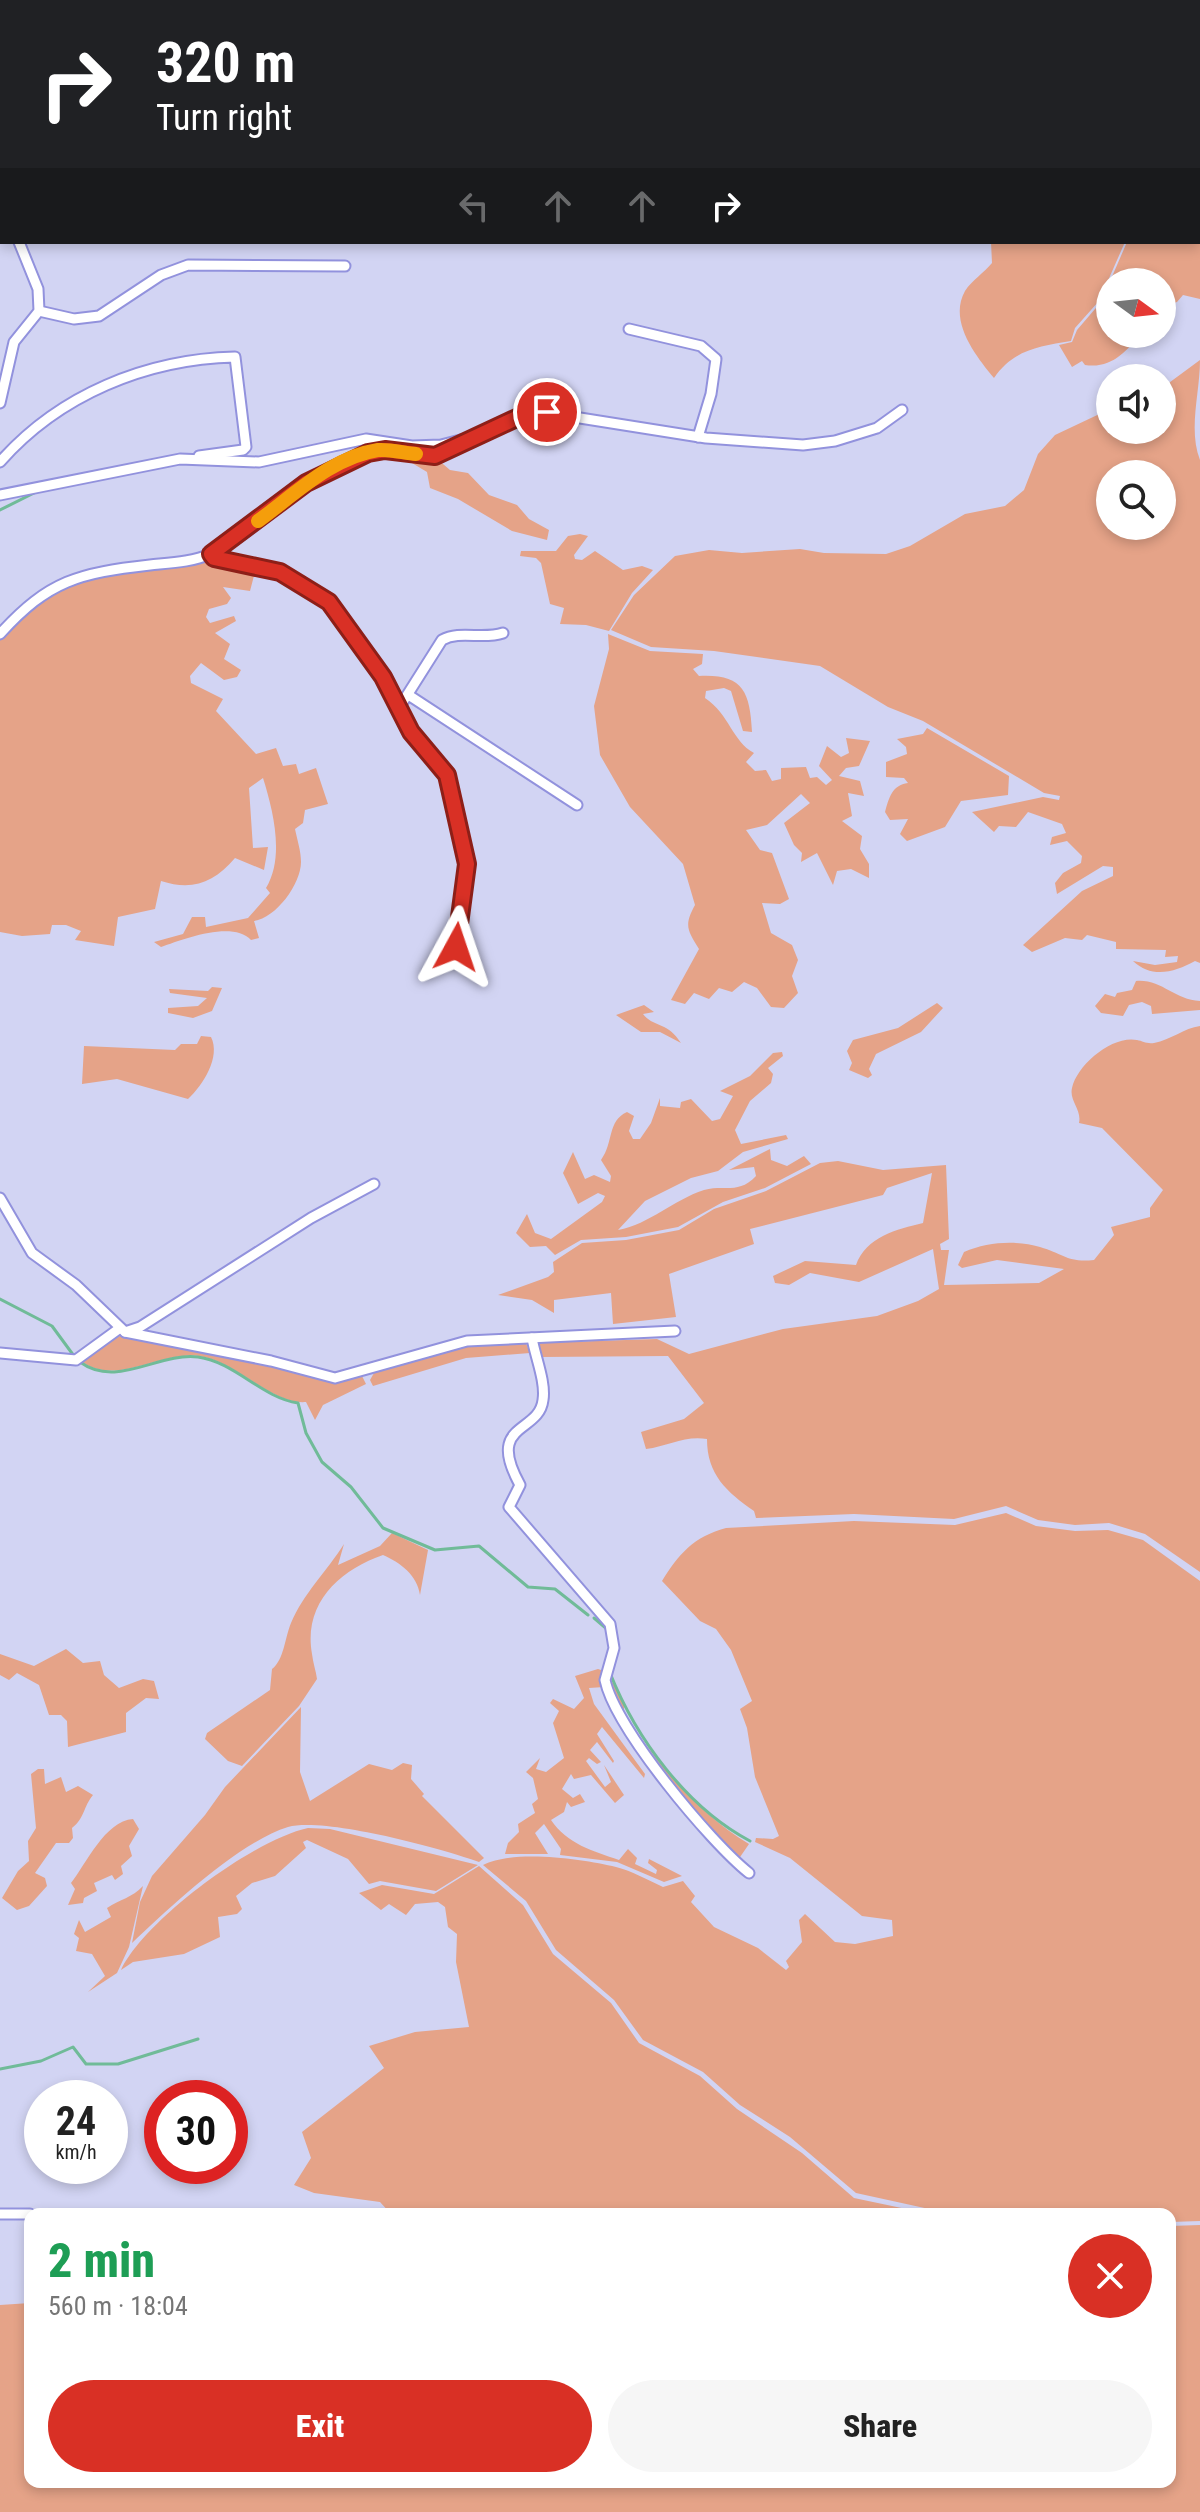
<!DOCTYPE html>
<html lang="en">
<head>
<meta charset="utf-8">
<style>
	:root { --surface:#fff; --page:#f6f6f6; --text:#222; --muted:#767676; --accent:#d93025 }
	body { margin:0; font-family:"Roboto Condensed",sans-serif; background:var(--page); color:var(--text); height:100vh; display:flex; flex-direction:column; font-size:30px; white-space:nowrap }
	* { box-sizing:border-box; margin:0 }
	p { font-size:26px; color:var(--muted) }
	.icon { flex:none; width:44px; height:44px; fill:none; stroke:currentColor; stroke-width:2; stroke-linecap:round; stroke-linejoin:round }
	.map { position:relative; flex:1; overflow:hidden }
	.details { position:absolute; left:24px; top:2208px; width:1152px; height:280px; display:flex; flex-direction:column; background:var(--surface); border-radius:16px; box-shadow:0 4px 12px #0003 }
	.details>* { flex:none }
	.top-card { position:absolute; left:0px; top:0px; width:1200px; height:244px; box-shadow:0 4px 12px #0003; background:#202124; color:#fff; overflow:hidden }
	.needle { width:52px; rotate:105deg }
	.controls { position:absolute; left:1096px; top:268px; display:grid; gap:16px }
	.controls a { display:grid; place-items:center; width:80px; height:80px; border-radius:50%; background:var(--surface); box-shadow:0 4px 12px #0003; font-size:40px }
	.speed { position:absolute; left:24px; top:2080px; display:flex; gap:16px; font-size:40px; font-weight:700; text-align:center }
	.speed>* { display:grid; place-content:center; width:104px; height:104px; border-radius:50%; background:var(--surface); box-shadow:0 4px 12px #0003; line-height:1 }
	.speed small { font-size:20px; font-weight:400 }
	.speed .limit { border:12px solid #d22; background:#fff; color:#111 }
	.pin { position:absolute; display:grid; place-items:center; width:68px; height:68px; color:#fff; margin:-34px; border:4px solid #fff; border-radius:50%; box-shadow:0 2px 8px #0007 }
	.me { position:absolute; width:88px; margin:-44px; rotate:5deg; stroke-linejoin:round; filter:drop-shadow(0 0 6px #0008) }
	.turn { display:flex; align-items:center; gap:28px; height:168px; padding:0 24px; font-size:36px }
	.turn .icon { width:104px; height:104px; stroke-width:2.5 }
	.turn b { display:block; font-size:56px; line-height:68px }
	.lanes { display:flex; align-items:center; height:76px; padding:0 24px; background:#0003; justify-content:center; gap:40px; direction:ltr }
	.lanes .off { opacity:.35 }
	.round { display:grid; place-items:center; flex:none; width:84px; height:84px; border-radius:42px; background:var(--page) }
	.summary { display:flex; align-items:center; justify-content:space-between; height:136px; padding:0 24px }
	h1 { font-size:48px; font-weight:800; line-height:60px; color:#1e9e55 }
	.cta { display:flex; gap:16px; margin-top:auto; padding:16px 24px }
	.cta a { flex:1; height:92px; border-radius:48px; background:var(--accent); color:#fff; font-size:32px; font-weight:800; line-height:92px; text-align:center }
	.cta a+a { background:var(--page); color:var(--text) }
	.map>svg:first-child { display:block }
	.green { fill:#e5a388; fill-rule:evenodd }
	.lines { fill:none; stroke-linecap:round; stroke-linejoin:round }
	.stream { stroke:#70bb98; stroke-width:3 }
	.minor-casing { stroke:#9292dd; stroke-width:13 }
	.minor { stroke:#fff; stroke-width:9 }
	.route-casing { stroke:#8d1f18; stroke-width:20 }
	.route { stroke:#d93025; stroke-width:14 }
	.slow { stroke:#f59e0b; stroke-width:14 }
</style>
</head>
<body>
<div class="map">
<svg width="1200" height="2512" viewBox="0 0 1200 2512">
	<rect width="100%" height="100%" fill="#d2d4f3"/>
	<g class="green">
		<path d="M 118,0 L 364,0 L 365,2 L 118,2 Z"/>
		<path d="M 929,0 L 1200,0 L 1200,189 L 1198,2 Z"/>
		<path d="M 1200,191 L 1200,299 L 1183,295 L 1177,302 L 1162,307 L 1162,282 L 1110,282 L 1110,334 L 1141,334 C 1126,351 1112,369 1085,365 L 1082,361 L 1072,367 L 1059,345 L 1072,342 L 1077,330 L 1101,302 L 1127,242 L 1198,242 Z"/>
		<path d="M 991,242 L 1125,242 L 1099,301 L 1075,328 L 1071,341 C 1039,346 1013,350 994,378 C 976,356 948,321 965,291 C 972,280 984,273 992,263 Z"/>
		<path d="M 1200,360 C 1200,393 1188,429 1200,460 L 1200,963 L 1195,961 C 1175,972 1152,979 1133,961 L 1155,965 L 1177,962 L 1178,956 L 1165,957 L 1166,950 L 1116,949 L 1116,942 L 1087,935 L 1082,940 L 1065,938 L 1032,952 L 1023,945 L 1082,891 L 1113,876 L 1113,867 L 1103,866 L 1057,894 L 1055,883 L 1063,873 L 1081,863 L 1082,856 L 1067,841 L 1050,845 L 1052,837 L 1066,833 L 1062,824 L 1028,812 L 1016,827 L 999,826 L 994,832 L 972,812 L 1043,797 L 1059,800 L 1060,796 L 1044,793 L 923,721 L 888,707 L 820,666 L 714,651 L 651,647 L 611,630 L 634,595 L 675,556 L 709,550 L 742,553 L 800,549 L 824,553 L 886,554 L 910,546 L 965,514 L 1005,506 L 1024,490 L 1038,454 L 1055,435 L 1110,409 L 1110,430 L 1162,430 L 1162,388 ZM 1110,474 L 1162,474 L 1162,526 L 1110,526 Z"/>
		<path d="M 414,457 L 436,458 L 450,470 L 468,473 L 489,495 L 517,505 L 529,519 L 549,530 L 547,540 L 512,531 L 458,499 L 430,488 L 427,472 L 412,463 Z"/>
		<path d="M 580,534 L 588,536 L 574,555 L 575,559 L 582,560 L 595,551 L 623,570 L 642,566 L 653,570 L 632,593 L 609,631 L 586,625 L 560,624 L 564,608 L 550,604 L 541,563 L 536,558 L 520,556 L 521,551 L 556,551 L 568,536 Z"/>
		<path d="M 209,560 L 256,568 L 250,591 L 223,587 L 231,598 L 227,604 L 209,609 L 206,617 L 210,623 L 234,616 L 236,621 L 215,633 L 230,644 L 224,659 L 241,670 L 237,677 L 224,680 L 201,663 L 190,676 L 191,683 L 223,699 L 216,711 L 256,754 L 276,748 L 283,766 L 296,764 L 299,774 L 316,768 L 328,804 L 305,810 L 303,823 L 295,829 C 297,839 301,851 301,862 C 301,884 276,918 254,921 L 259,938 L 251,940 C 233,920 183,939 161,947 L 154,942 L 183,934 L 192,917 L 205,917 L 206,927 L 248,918 L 270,893 L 266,888 C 285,857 273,810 263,778 L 249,788 L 253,848 L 268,847 L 264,870 L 235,858 C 214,883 192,891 161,881 L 155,909 L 118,917 L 114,946 L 75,940 L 81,931 L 66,925 L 52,925 L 50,934 L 22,936 L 0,932 L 0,638 L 57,588 L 121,570 Z"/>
		<path d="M 608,634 L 650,651 L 703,654 L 702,664 L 693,669 L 699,676 C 742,674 750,690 752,732 L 743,731 L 731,691 L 724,688 L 706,691 L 705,698 C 730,715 732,741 754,753 L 746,762 L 755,771 L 766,770 L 772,781 L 781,779 L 781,768 L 806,767 L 810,778 L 817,777 L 826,785 L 832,780 L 819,766 L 827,746 L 841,757 L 849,753 L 846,738 L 870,741 L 859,766 L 846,768 L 839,776 L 860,781 L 864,796 L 848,793 L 852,816 L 842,821 L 862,836 L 860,849 L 869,864 L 869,878 L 851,869 L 837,871 L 833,885 L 817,853 L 801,862 L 802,853 L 794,845 L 784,823 L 810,803 L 801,794 L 767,825 L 746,830 L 760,850 L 772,853 L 789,899 L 780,904 L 762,903 L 771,933 L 792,945 L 798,960 L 792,976 L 798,993 L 784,1008 L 771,1007 L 757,988 L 744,982 L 732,992 L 719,988 L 709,999 L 694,993 L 685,1004 L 671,1000 L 699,949 C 687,930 684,925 695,905 L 683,864 L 630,807 L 600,755 L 594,706 L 609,649 Z"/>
		<path d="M 927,728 L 1009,776 L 1008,795 L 961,801 L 945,827 L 907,841 L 900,834 L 908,819 L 890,820 L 885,812 C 889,798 892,785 908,783 L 904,778 L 886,777 L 886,762 L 907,754 L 906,747 L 897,739 L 923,734 Z"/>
		<path d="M 1136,981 C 1162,979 1174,1000 1200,1001 L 1200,1010 L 1152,1014 L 1151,1006 L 1142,1002 L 1129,1005 L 1123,1016 L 1101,1013 L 1095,1006 L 1105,994 L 1115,997 L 1117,993 L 1132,990 Z"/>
		<path d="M 212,987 L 222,988 L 212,1011 L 193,1018 L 168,1013 L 168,1008 L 198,1006 L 207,998 L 170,993 L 169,989 L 208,991 Z"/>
		<path d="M 937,1003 L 943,1008 L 921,1032 L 876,1054 L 869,1069 L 872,1075 L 868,1078 L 849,1070 L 852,1063 L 847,1051 L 853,1040 L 898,1028 Z"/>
		<path d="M 644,1005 L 654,1012 L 643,1014 C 654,1028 667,1021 681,1043 L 660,1032 L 641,1032 L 616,1015 Z"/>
		<path d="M 1200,1026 L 1200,1572 L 1145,1534 L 1109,1523 L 1075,1525 L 1038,1520 L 1006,1506 L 954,1519 L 854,1514 L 756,1518 L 754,1511 C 727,1492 707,1475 707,1439 C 686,1435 668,1446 646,1449 L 641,1432 L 684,1419 L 704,1403 L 668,1356 L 541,1357 L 534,1343 L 657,1339 L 689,1354 L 783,1329 L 877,1316 L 918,1301 L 939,1289 L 933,1249 L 859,1282 L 810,1273 L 789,1285 L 775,1283 L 773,1276 L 805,1261 L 856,1265 C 866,1237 897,1229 923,1223 L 932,1173 L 887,1188 L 883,1195 L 750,1229 L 754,1244 L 669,1274 L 676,1317 L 613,1324 L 611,1293 L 554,1300 L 554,1313 L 532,1300 L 498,1295 L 548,1277 L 554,1272 L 553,1262 L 582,1243 L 626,1240 L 679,1230 L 714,1209 L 766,1191 L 820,1163 L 838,1161 L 883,1170 L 946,1165 L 949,1239 L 940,1244 L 941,1250 L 949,1250 L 944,1285 L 1039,1283 L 1064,1269 L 997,1260 L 962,1268 L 958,1265 L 964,1252 C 988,1242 1015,1240 1040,1247 C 1064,1254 1068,1263 1094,1260 L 1114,1235 L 1111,1227 L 1150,1217 L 1150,1208 L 1163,1190 L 1102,1128 L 1079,1123 C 1082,1109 1069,1101 1072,1088 C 1077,1065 1112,1035 1137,1040 C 1143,1041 1146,1044 1154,1043 C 1171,1040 1184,1028 1200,1026 Z"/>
		<path d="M 201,1036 L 211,1037 C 221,1057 203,1085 188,1099 L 117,1079 L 82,1084 L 84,1046 L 175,1050 L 181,1044 L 197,1044 Z"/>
		<path d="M 782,1052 L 783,1056 L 768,1068 L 773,1074 L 771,1083 L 750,1101 L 735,1130 L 741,1144 L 786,1135 L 788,1139 L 743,1152 L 718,1171 L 691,1178 L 645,1201 L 618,1230 C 650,1224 673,1200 704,1190 C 725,1184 738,1195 756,1176 L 754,1167 L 729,1170 L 770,1149 L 771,1160 L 787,1166 L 804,1156 L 811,1164 L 765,1188 L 723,1202 L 678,1227 L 626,1237 L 581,1240 L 555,1255 L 546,1246 L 530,1247 L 516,1233 L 527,1214 L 535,1233 L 551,1239 L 602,1202 L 605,1196 L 598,1193 L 578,1204 L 563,1173 L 573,1152 L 585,1179 L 594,1175 L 610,1182 L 611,1176 L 601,1160 C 614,1142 607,1121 627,1112 L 634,1116 L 629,1131 L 633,1139 L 640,1139 L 651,1123 L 660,1098 L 660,1106 L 680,1108 L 681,1102 L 691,1099 L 712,1121 L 720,1119 L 733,1096 L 720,1091 L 750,1076 L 773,1053 Z"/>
		<path d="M 123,1334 L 273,1364 L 335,1381 L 362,1376 L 366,1384 L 323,1405 L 315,1420 L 306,1402 C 271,1405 237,1361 199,1356 C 160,1351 114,1388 80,1360 Z"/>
		<path d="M 525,1341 L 530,1353 L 466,1358 L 373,1386 L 370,1380 L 374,1373 L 471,1345 Z"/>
		<path d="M 1006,1513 L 1036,1526 L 1075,1531 L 1108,1530 L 1143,1540 L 1200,1581 L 1200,2221 L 1170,2222 L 1170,2214 L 952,2214 L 856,2193 L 790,2137 L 740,2105 L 703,2072 L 643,2040 L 614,2000 L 556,1950 L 526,1901 L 483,1865 C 513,1849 584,1859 616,1867 C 632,1871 648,1880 663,1887 L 683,1881 L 695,1896 L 691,1902 L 714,1927 L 758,1948 L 786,1970 L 789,1967 L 786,1961 L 802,1942 L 799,1920 L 805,1914 L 835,1942 L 855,1944 L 893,1936 L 892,1920 L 862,1916 L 790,1858 L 755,1842 L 756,1838 L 773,1839 L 779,1836 L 755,1777 L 747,1728 L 740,1709 L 752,1701 L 731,1650 L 716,1629 L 700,1621 L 662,1581 C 679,1554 693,1537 726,1528 L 854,1521 L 955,1525 Z"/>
		<path d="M 392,1533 L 428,1550 L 420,1595 C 417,1575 401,1563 383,1555 C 339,1570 303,1604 312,1654 C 313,1663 316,1671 317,1679 L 299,1706 L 242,1766 L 228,1761 L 205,1739 L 207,1733 L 270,1690 L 272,1669 C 284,1660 285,1637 291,1623 C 303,1594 327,1571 344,1544 L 338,1565 L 380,1546 Z"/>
		<path d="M 66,1649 L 83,1663 L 100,1661 L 104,1675 L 119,1688 L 143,1679 L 154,1681 L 159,1699 L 146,1698 L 126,1713 L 126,1732 L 68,1747 L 67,1721 L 61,1715 L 49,1715 L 39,1685 L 17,1673 L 9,1680 L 0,1675 L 0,1654 L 34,1666 Z"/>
		<path d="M 598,1669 L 604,1671 L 604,1687 L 589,1688 L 594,1704 L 645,1774 L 644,1778 L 602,1727 L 597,1734 L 614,1761 L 613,1763 L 597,1742 L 590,1750 L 601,1762 L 597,1764 L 589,1758 L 586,1761 L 605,1787 L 611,1782 L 604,1765 L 624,1795 L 615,1803 L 591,1775 L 574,1779 L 571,1774 L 562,1789 L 573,1798 L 580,1794 L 585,1802 L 571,1807 L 567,1802 L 564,1812 L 551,1820 C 567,1844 593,1851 619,1860 L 628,1849 L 637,1858 L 635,1864 L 656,1874 L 657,1870 L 648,1863 L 649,1859 L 682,1876 L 664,1882 L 617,1862 L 560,1855 L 561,1849 L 544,1824 L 535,1833 L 548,1854 L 505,1854 L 508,1843 L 519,1832 L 518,1824 L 535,1813 L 532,1804 L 538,1799 L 533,1778 L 526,1772 L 540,1758 L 536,1769 L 546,1772 L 564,1758 L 553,1723 L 559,1711 L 550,1703 L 553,1699 L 574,1709 L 584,1698 L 575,1676 Z"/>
		<path d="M 608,1674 L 624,1704 L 624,1714 C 657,1763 697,1813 749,1844 L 738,1860 L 723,1850 C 682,1793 628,1743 608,1674 Z"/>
		<path d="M 301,1707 L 300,1772 L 310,1801 L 369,1764 L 392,1770 L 403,1763 L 412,1765 L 411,1779 L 424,1794 L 422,1796 L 484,1858 L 479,1862 C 440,1848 325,1817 288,1827 C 239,1842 169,1908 132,1943 L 140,1902 L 152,1876 L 205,1815 L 225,1787 Z"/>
		<path d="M 38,1769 L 44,1769 L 45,1784 L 61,1777 L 66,1792 L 78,1786 L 93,1795 C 83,1807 85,1818 72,1828 L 73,1838 L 69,1843 L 56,1843 L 35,1873 L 45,1878 L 47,1886 L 29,1906 L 17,1910 L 2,1898 L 18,1871 L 29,1861 L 28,1841 L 36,1828 L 31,1774 Z"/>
		<path d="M 133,1819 L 139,1829 L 129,1846 L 132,1856 L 121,1866 L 123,1874 L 115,1880 L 112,1875 L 94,1883 L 97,1891 L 84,1898 L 83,1903 L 68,1905 L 75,1889 L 71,1883 C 86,1864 105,1821 133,1819 Z"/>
		<path d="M 308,1828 L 330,1829 L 478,1865 L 436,1891 L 380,1881 L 369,1884 L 348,1859 L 307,1840 L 303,1842 L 306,1848 L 275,1876 L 252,1883 L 236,1896 L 242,1909 L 237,1914 L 218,1917 L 220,1937 L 184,1954 L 133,1962 L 121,1970 C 145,1920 253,1840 308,1828 Z"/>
		<path d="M 479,1866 L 523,1905 L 553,1954 L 611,2003 L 639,2043 L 700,2076 L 737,2109 L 802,2153 L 854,2198 L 930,2214 L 391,2214 L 380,2202 L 314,2193 L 294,2185 L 311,2158 L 302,2132 L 384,2068 L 369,2046 L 415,2032 L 469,2027 L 456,1962 L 457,1934 L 448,1927 L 445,1907 L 438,1902 L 415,1904 L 406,1915 L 389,1904 L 381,1910 L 359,1893 L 382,1885 L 434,1894 Z"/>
		<path d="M 143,1886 L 129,1947 L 117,1973 L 88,1992 L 105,1976 L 92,1954 L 76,1951 L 79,1938 L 74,1934 L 79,1920 L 85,1932 L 111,1917 L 107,1908 C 120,1899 132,1898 143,1886 Z"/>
		<path d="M 1200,2225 L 1200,2512 L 0,2512 L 0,2305 L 30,2303 L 27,2328 L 30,2329 L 30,2482 L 1170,2482 L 1170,2226 Z"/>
	</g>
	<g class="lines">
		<g class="stream">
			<path d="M 0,510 L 38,491"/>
			<path d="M 0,1299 L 52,1326 L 74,1356"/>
			<path d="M 80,1362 C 117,1389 158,1352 198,1357 C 235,1362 262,1398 298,1403 L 306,1433 L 322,1462 L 351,1487 L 383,1528 L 435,1550 L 479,1546 L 528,1587 L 555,1589 L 588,1615"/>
			<path d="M 594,1618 L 608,1630"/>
			<path d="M 610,1673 C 636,1738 686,1807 750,1841"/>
			<path d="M 0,2069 L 41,2061 L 73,2047 L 86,2064 L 118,2064 L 198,2039"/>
		</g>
		<g class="minor-casing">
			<g id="minor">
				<path d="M 0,103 L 2,109"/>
				<path d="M 39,311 L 74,319 L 99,316 L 161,275 L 188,265 L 345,266"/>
				<path d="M 629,329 L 701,346 L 716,359 L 711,394 L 698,437"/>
				<path d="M 0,403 L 14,342 L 39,311 L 38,289 L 19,242"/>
				<path d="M 0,462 C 59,395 146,359 235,357 L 246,447 L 243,450 L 199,456"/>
				<path d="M 0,495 L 180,459 L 259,462 L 366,439 L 412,446 L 441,445 L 472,437 L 536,411 L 706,438 L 803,445 L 835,441 L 877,428 L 902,410"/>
				<path d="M 211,554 L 214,558 L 280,572 L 329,602 L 375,665 L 411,732 L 447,775 L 467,864 L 456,947"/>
				<path d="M 0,634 C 49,580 79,573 150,565 C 169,563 193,562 210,554 C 268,526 302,474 368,452 C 402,441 428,467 463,443"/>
				<path d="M 410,696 L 577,805"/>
				<path d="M 399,708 L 442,640 C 460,630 483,640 503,633"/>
				<path d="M 0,1198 L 32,1253 L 76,1285 L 125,1332 L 140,1327 L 311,1218 L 374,1184"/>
				<path d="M 125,1332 L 271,1361 L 335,1378 L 467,1341 L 675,1331"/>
				<path d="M 532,1338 C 535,1356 546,1382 543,1400 C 539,1434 485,1422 520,1485 L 509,1507 L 610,1624 L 614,1648 L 605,1680 C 615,1728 710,1842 749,1873"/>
				<path d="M 0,1353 L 76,1360 L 120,1328"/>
				<path d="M 0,2214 L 30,2214"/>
			</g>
		</g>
		<use href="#minor" class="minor"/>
	</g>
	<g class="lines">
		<g class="route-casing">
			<path id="route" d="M 456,947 L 467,864 L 447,775 L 411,732 L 383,677 L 329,602 L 280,572 L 214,558 L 211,554 L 306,483 L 368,453 L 385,450 L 435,456 L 523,415 L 547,412"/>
		</g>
		<use href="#route" class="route"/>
		<path class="slow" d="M 258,521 C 294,495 332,457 378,450 C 390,449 404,453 416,454"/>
	</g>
</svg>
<div class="controls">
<a><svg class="needle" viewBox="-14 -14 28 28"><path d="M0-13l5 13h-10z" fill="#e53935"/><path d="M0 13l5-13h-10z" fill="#767676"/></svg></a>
<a><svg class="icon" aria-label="sound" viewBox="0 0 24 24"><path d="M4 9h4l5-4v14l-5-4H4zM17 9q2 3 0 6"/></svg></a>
<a><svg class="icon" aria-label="search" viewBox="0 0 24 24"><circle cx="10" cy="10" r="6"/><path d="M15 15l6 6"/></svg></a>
</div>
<div class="speed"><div>24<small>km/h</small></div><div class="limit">30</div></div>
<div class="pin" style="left:547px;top:412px;background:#d93025"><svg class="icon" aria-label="arrive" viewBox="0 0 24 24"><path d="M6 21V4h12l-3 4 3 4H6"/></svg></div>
<svg class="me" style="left:456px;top:947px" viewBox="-20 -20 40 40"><path d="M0-17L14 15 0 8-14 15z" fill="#d93025" stroke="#fff" stroke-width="4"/></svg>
<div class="top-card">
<div class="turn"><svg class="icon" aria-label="right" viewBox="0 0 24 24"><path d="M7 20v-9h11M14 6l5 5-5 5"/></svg><div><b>320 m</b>Turn right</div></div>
<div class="lanes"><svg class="icon off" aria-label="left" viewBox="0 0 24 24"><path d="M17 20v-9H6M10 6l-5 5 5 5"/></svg><svg class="icon off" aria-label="ahead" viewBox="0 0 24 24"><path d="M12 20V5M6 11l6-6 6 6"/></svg><svg class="icon off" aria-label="ahead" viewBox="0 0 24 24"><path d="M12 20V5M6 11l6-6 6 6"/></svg><svg class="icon" aria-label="right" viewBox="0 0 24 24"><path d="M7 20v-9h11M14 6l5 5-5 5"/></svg></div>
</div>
<section class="details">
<div class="summary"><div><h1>2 min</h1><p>560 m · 18:04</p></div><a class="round" style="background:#d93025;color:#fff"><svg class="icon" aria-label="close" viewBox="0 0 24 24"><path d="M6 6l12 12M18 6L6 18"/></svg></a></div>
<div class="cta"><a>Exit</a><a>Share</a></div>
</section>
</div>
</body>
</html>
